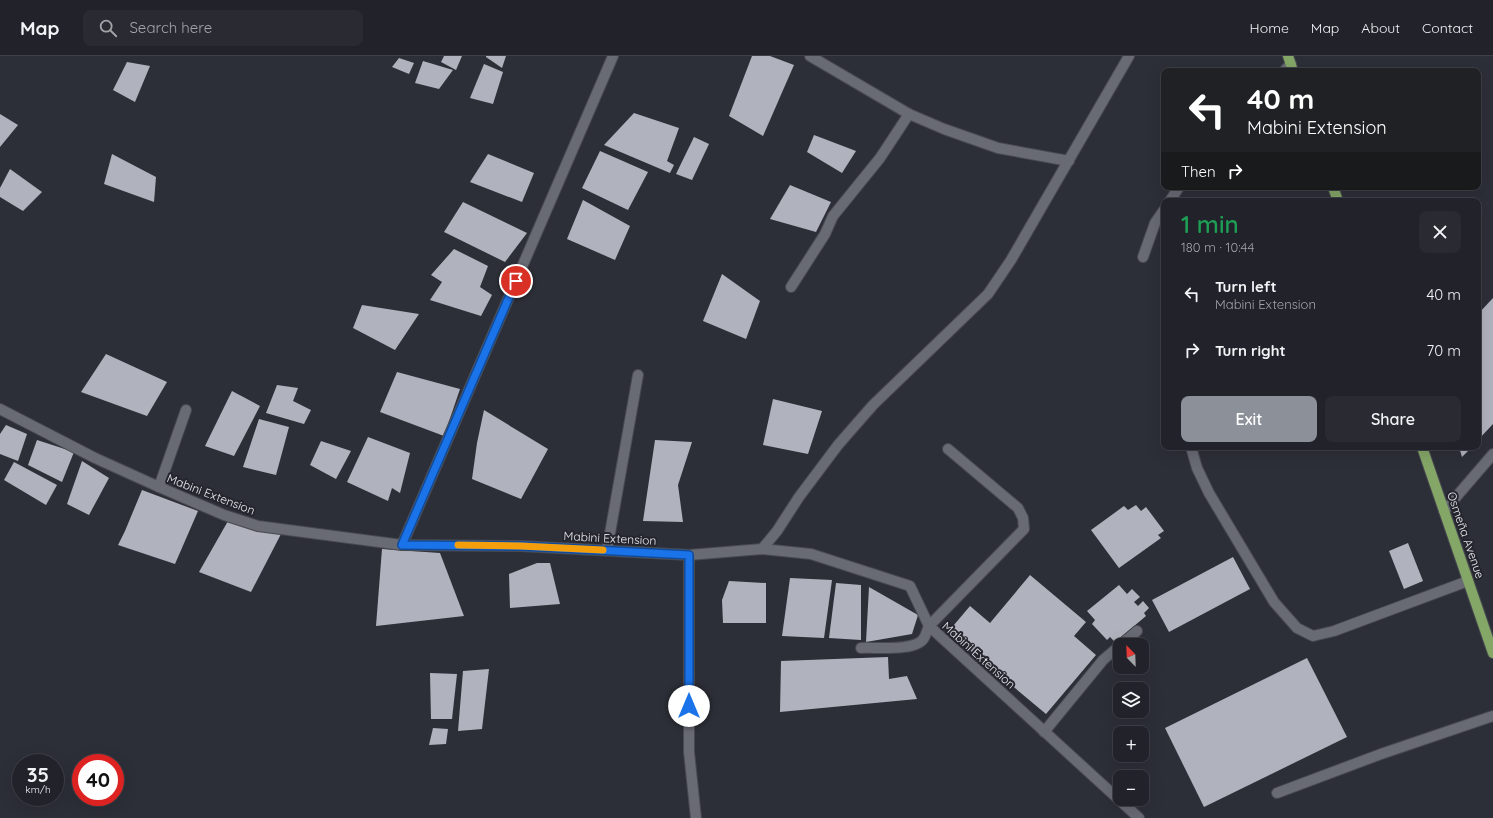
<!DOCTYPE html>
<html lang="en">
<head>
<meta charset="utf-8">
<style>
	:root { --surface:#22232a; --page:#2a2b32; --text:#f1f3f6; --muted:#a2a4a8; --line:#3f4047; --accent:#8c9099 }
	body { margin:0; font-family:Quicksand,sans-serif; background:var(--page); color:var(--text); height:100vh; display:flex; flex-direction:column; font-size:15px; white-space:nowrap }
	* { box-sizing:border-box; margin:0 }
	p { font-size:13px; color:var(--muted) }
	.icon { flex:none; width:22px; height:22px; fill:none; stroke:currentColor; stroke-width:2; stroke-linecap:round; stroke-linejoin:round }
	.map { position:relative; flex:1; overflow:hidden }
	.drawer { position:absolute; left:1161px; top:142px; width:320px; height:252px; display:flex; flex-direction:column; background:var(--surface); border-radius:8px; box-shadow:0 4px 16px #0002,0 0 0 1px var(--line) }
	.drawer>* { flex:none }
	.guide { position:absolute; left:1161px; top:12px; width:320px; height:122px; border-radius:8px; box-shadow:0 4px 16px #0002,0 0 0 1px var(--line); background:#202124; color:#fff; overflow:hidden }
	.needle { width:26px; rotate:337deg }
	.fabs { position:absolute; left:1113px; top:582px; display:grid; gap:8px }
	.fabs a { display:grid; place-items:center; width:36px; height:36px; border-radius:8px; background:var(--surface); box-shadow:0 4px 16px #0002,0 0 0 1px var(--line); font-size:20px }
	.speed { position:absolute; left:12px; top:698px; display:flex; gap:8px; font-size:20px; font-weight:700; text-align:center }
	.speed>* { display:grid; place-content:center; width:52px; height:52px; border-radius:50%; background:var(--surface); box-shadow:0 4px 16px #0002,0 0 0 1px var(--line); line-height:1 }
	.speed small { font-size:10px; font-weight:400 }
	.speed .limit { border:6px solid #d22; background:#fff; color:#111 }
	.pin { position:absolute; display:grid; place-items:center; width:34px; height:34px; color:#fff; margin:-17px; border:2px solid #fff; border-radius:50%; box-shadow:0 1px 4px #0007 }
	.me { position:absolute; width:44px; margin:-22px; rotate:0deg; stroke-linejoin:round; filter:drop-shadow(0 0 3px #0008) }
	.turn { display:flex; align-items:center; gap:14px; height:84px; padding:0 20px; font-size:18px }
	.turn .icon { width:52px; height:52px; stroke-width:2.5 }
	.turn b { display:block; font-size:28px; line-height:34px }
	.then { display:flex; align-items:center; height:38px; padding:0 20px; background:#0003; gap:8px; font-size:15px }
	.round { display:grid; place-items:center; flex:none; width:42px; height:42px; border-radius:8px; background:var(--page) }
	.overview { display:flex; align-items:center; justify-content:space-between; height:68px; padding:0 20px }
	h1 { font-size:24px; font-weight:600; line-height:30px; color:#1e9e55 }
	.primary-button { display:flex; gap:8px; margin-top:auto; padding:8px 20px }
	.primary-button a { flex:1; height:46px; border-radius:8px; background:var(--accent); color:#fff; font-size:16px; font-weight:600; line-height:46px; text-align:center }
	.primary-button a+a { background:var(--page); color:var(--text) }
	ul { padding:0; list-style:none }
	li { display:flex; align-items:center; gap:12px; height:56px; padding:0 20px }
	li div { flex:1 }
	li b { display:block; font-size:15px }
	li em { font-style:normal }
	header { display:flex; align-items:center; gap:24px; box-sizing:border-box; height:56px; padding:0 20px; background:var(--surface); border-bottom:1px solid var(--line) }
	header strong { font-size:19px }
	nav { display:flex; gap:22px; margin-inline-start:auto; font-size:14px }
	.search { width:280px; height:36px; background:var(--page); display:flex; align-items:center; gap:10px; box-sizing:border-box; padding:0 14px; border-radius:8px; color:var(--muted); font-size:15px }
	.map>svg:first-child { display:block }
	.building { fill:#b0b3bd }
	.lines { fill:none; stroke-linecap:round; stroke-linejoin:round }
	.service-casing { stroke:#494a51; stroke-width:12 }
	.minor-casing { stroke:#494a51; stroke-width:12 }
	.tertiary-casing { stroke:#494a51; stroke-width:12 }
	.primary-casing { stroke:#494a51; stroke-width:12 }
	.service { stroke:#686a74; stroke-width:10 }
	.minor { stroke:#686a74; stroke-width:10 }
	.tertiary { stroke:#686a74; stroke-width:10 }
	.primary { stroke:#84a667; stroke-width:10 }
	.route-casing { stroke:#114b97; stroke-width:10 }
	.route { stroke:#1a73e8; stroke-width:7 }
	.slow { stroke:#f59e0b; stroke-width:7 }
	.labels { text-anchor:middle; dominant-baseline:central; stroke-width:4; stroke-linejoin:round; paint-order:stroke }
	.street-label { font-size:12px; fill:#eaebf1; stroke:#24252d }
</style>
</head>
<body>
<header>
<strong>Map</strong>
<div class="search"><svg class="icon" aria-label="search" viewBox="0 0 24 24"><circle cx="10" cy="10" r="6"/><path d="M15 15l6 6"/></svg>Search here</div>
<nav><a>Home</a><a>Map</a><a>About</a><a>Contact</a></nav>
</header>
<div class="map">
<svg width="1493" height="762" viewBox="0 0 1493 762">
	<rect width="100%" height="100%" fill="#2d2f38"/>
	<g class="building">
		<path d="M 444,0 L 462,0 L 456,14 L 441,6 Z"/>
		<path d="M 486,0 L 506,0 L 502,12 L 486,1 Z"/>
		<path d="M 752,0 L 770,0 L 794,9 L 763,80 L 729,60 Z"/>
		<path d="M 399,2 L 414,7 L 409,18 L 392,11 Z"/>
		<path d="M 423,5 L 453,14 L 439,33 L 415,27 Z"/>
		<path d="M 127,6 L 150,10 L 135,46 L 113,34 Z"/>
		<path d="M 484,8 L 503,16 L 493,48 L 470,42 Z"/>
		<path d="M 634,57 L 679,72 L 667,105 L 674,109 L 670,117 L 604,89 Z"/>
		<path d="M 0,58 L 18,69 L 0,91 Z"/>
		<path d="M 814,79 L 856,95 L 842,117 L 807,96 Z"/>
		<path d="M 694,81 L 709,88 L 692,124 L 676,118 Z"/>
		<path d="M 600,95 L 648,116 L 628,154 L 582,132 Z"/>
		<path d="M 112,98 L 156,121 L 154,146 L 104,128 Z"/>
		<path d="M 488,98 L 534,117 L 522,146 L 470,126 Z"/>
		<path d="M 10,113 L 42,136 L 23,155 L 0,141 L 0,132 Z"/>
		<path d="M 790,129 L 831,146 L 816,176 L 770,163 Z"/>
		<path d="M 583,144 L 630,170 L 615,204 L 567,183 Z"/>
		<path d="M 463,146 L 527,177 L 505,206 L 444,176 Z"/>
		<path d="M 454,193 L 488,210 L 480,231 L 492,239 L 481,260 L 430,244 L 442,226 L 431,219 Z"/>
		<path d="M 722,218 L 760,245 L 746,283 L 703,265 Z"/>
		<path d="M 1493,242 L 1493,368 L 1478,384 L 1478,258 Z"/>
		<path d="M 362,249 L 419,258 L 395,294 L 353,272 Z"/>
		<path d="M 106,298 L 167,326 L 147,360 L 81,336 Z"/>
		<path d="M 397,316 L 460,333 L 444,380 L 380,356 Z"/>
		<path d="M 277,329 L 298,332 L 293,345 L 311,354 L 304,368 L 266,357 Z"/>
		<path d="M 232,335 L 260,350 L 234,400 L 205,390 Z"/>
		<path d="M 773,343 L 822,355 L 808,398 L 763,389 Z"/>
		<path d="M 484,354 L 548,393 L 521,443 L 472,423 L 477,387 Z"/>
		<path d="M 259,363 L 289,371 L 276,419 L 243,411 Z"/>
		<path d="M 6,369 L 27,378 L 18,405 L 0,398 L 0,378 Z"/>
		<path d="M 368,381 L 410,397 L 400,437 L 392,432 L 388,445 L 347,426 Z"/>
		<path d="M 37,384 L 74,396 L 62,426 L 28,409 Z"/>
		<path d="M 655,384 L 692,386 L 678,429 L 683,466 L 643,465 Z"/>
		<path d="M 321,385 L 351,395 L 336,423 L 310,409 Z"/>
		<path d="M 1459,391 L 1472,391 L 1462,401 Z"/>
		<path d="M 82,405 L 109,422 L 89,459 L 67,448 Z"/>
		<path d="M 14,406 L 57,429 L 46,449 L 4,424 Z"/>
		<path d="M 142,434 L 198,455 L 175,508 L 118,489 L 125,475 Z"/>
		<path d="M 1136,449 L 1141,455 L 1146,451 L 1164,475 L 1158,479 L 1161,482 L 1119,512 L 1091,474 L 1124,450 L 1128,454 Z"/>
		<path d="M 228,465 L 281,478 L 251,536 L 199,516 Z"/>
		<path d="M 1408,487 L 1423,525 L 1404,533 L 1389,495 Z"/>
		<path d="M 382,493 L 440,497 L 464,560 L 376,570 Z"/>
		<path d="M 1233,501 L 1250,533 L 1169,576 L 1152,544 Z"/>
		<path d="M 537,507 L 550,507 L 560,548 L 510,552 L 509,518 Z"/>
		<path d="M 1030,519 L 1086,566 L 1074,580 L 1096,599 L 1046,658 L 948,576 L 970,550 L 990,567 Z"/>
		<path d="M 790,522 L 832,524 L 824,582 L 782,580 Z"/>
		<path d="M 729,525 L 766,527 L 766,567 L 723,567 L 722,544 Z"/>
		<path d="M 836,527 L 861,529 L 861,584 L 829,582 Z"/>
		<path d="M 1119,529 L 1127,538 L 1132,533 L 1140,541 L 1134,546 L 1138,550 L 1143,545 L 1149,552 L 1144,557 L 1146,560 L 1115,586 L 1110,581 L 1107,584 L 1092,568 L 1095,564 L 1087,555 Z"/>
		<path d="M 869,531 L 918,559 L 912,578 L 866,586 Z"/>
		<path d="M 888,601 L 889,623 L 907,620 L 917,643 L 780,656 L 781,605 Z"/>
		<path d="M 1307,602 L 1347,681 L 1204,751 L 1165,672 Z"/>
		<path d="M 489,613 L 482,673 L 458,675 L 463,615 Z"/>
		<path d="M 430,617 L 457,618 L 452,663 L 431,663 Z"/>
		<path d="M 433,672 L 448,673 L 446,688 L 429,689 Z"/>
	</g>
	<g class="lines">
		<g class="service-casing">
			<g id="service">
				<path d="M 1284,15 L 1291,8"/>
				<path d="M 1170,145 L 1179,131"/>
				<path d="M 1143,201 L 1155,167 L 1164,154"/>
				<path d="M 159,431 L 186,354"/>
				<path d="M 861,592 C 875,591 916,596 924,582 C 926,579 927,574 929,570 L 1024,473 L 1023,462 L 1018,452 L 948,393"/>
				<path d="M 1044,676 L 1103,604 L 1137,575"/>
				<path d="M 1277,737 L 1381,698 L 1493,660"/>
			</g>
		</g>
		<g class="minor-casing">
			<g id="minor">
				<path d="M 810,0 L 909,58 L 944,73 L 998,92 L 1069,105"/>
				<path d="M 791,231 L 825,178 L 833,160 L 880,102 L 909,58"/>
				<path d="M 1191,391 L 1197,412 L 1209,437 L 1274,546 L 1297,572 L 1313,580 L 1334,575 L 1468,525"/>
				<path d="M 1444,455 L 1493,398"/>
				<path d="M 402,489 L 613,0"/>
				<path d="M 762,493 L 777,475 L 799,441 L 838,389 L 873,349 L 988,238 L 1011,204 L 1129,0"/>
				<path d="M 607,494 L 638,319"/>
			</g>
		</g>
		<g class="tertiary-casing">
			<g id="tertiary">
				<path d="M 0,353 L 95,402 L 159,431 L 224,459 L 258,470 L 402,489 L 521,490 L 689,499 L 762,493 L 811,498 L 910,530 L 929,570 L 1139,762"/>
				<path d="M 689,499 L 689,696 L 696,762"/>
			</g>
		</g>
		<g class="primary-casing">
			<g id="primary">
				<path d="M 1288,0 L 1293,15"/>
				<path d="M 1333,131 L 1338,145"/>
				<path d="M 1422,391 L 1493,597"/>
			</g>
		</g>
		<use href="#service" class="service"/>
		<use href="#minor" class="minor"/>
		<use href="#tertiary" class="tertiary"/>
		<use href="#primary" class="primary"/>
	</g>
	<g class="lines">
		<g class="route-casing">
			<path id="route" d="M 516,225 L 402,489 L 521,490 L 689,499 L 689,650"/>
		</g>
		<use href="#route" class="route"/>
		<path class="slow" d="M 458,489 L 521,490 L 603,494"/>
	</g>
	<g class="labels">
		<g class="street-label">
			<text transform="translate(211 438) rotate(21)">Mabini Extension</text>
			<text transform="translate(1466 479) rotate(71)">Osmeña Avenue</text>
			<text transform="translate(610 482) rotate(3)">Mabini Extension</text>
			<text transform="translate(979 599) rotate(42)">Mabini Extension</text>
		</g>
	</g>
</svg>
<div class="fabs">
<a><svg class="needle" viewBox="-14 -14 28 28"><path d="M0-13l5 13h-10z" fill="#e53935"/><path d="M0 13l5-13h-10z" fill="#a2a4a8"/></svg></a>
<a><svg class="icon" aria-label="layers" viewBox="0 0 24 24"><path d="M12 4l9 5-9 5-9-5zM3 14l9 5 9-5"/></svg></a>
<a>+</a>
<a>−</a>
</div>
<div class="speed"><div>35<small>km/h</small></div><div class="limit">40</div></div>
<div class="pin" style="left:516px;top:225px;background:#d93025"><svg class="icon" aria-label="arrive" viewBox="0 0 24 24"><path d="M6 21V4h12l-3 4 3 4H6"/></svg></div>
<svg class="me" style="left:689px;top:650px" viewBox="-20 -20 40 40"><circle r="19" fill="#fff"/><path d="M0-13L10 11 0 6-10 11z" fill="#1a73e8"/></svg>
<div class="guide">
<div class="turn"><svg class="icon" aria-label="left" viewBox="0 0 24 24"><path d="M17 20v-9H6M10 6l-5 5 5 5"/></svg><div><b>40 m</b>Mabini Extension</div></div>
<div class="then">Then<svg class="icon" aria-label="right" viewBox="0 0 24 24"><path d="M7 20v-9h11M14 6l5 5-5 5"/></svg></div>
</div>
<section class="drawer">
<div class="overview"><div><h1>1 min</h1><p>180 m · 10:44</p></div><a class="round"><svg class="icon" aria-label="close" viewBox="0 0 24 24"><path d="M6 6l12 12M18 6L6 18"/></svg></a></div>
<ul>
<li><svg class="icon" aria-label="left" viewBox="0 0 24 24"><path d="M17 20v-9H6M10 6l-5 5 5 5"/></svg><div><b>Turn left</b><p>Mabini Extension</p></div><em>40 m</em></li>
<li><svg class="icon" aria-label="right" viewBox="0 0 24 24"><path d="M7 20v-9h11M14 6l5 5-5 5"/></svg><div><b>Turn right</b></div><em>70 m</em></li>
</ul>
<div class="primary-button"><a>Exit</a><a>Share</a></div>
</section>
</div>
</body>
</html>
